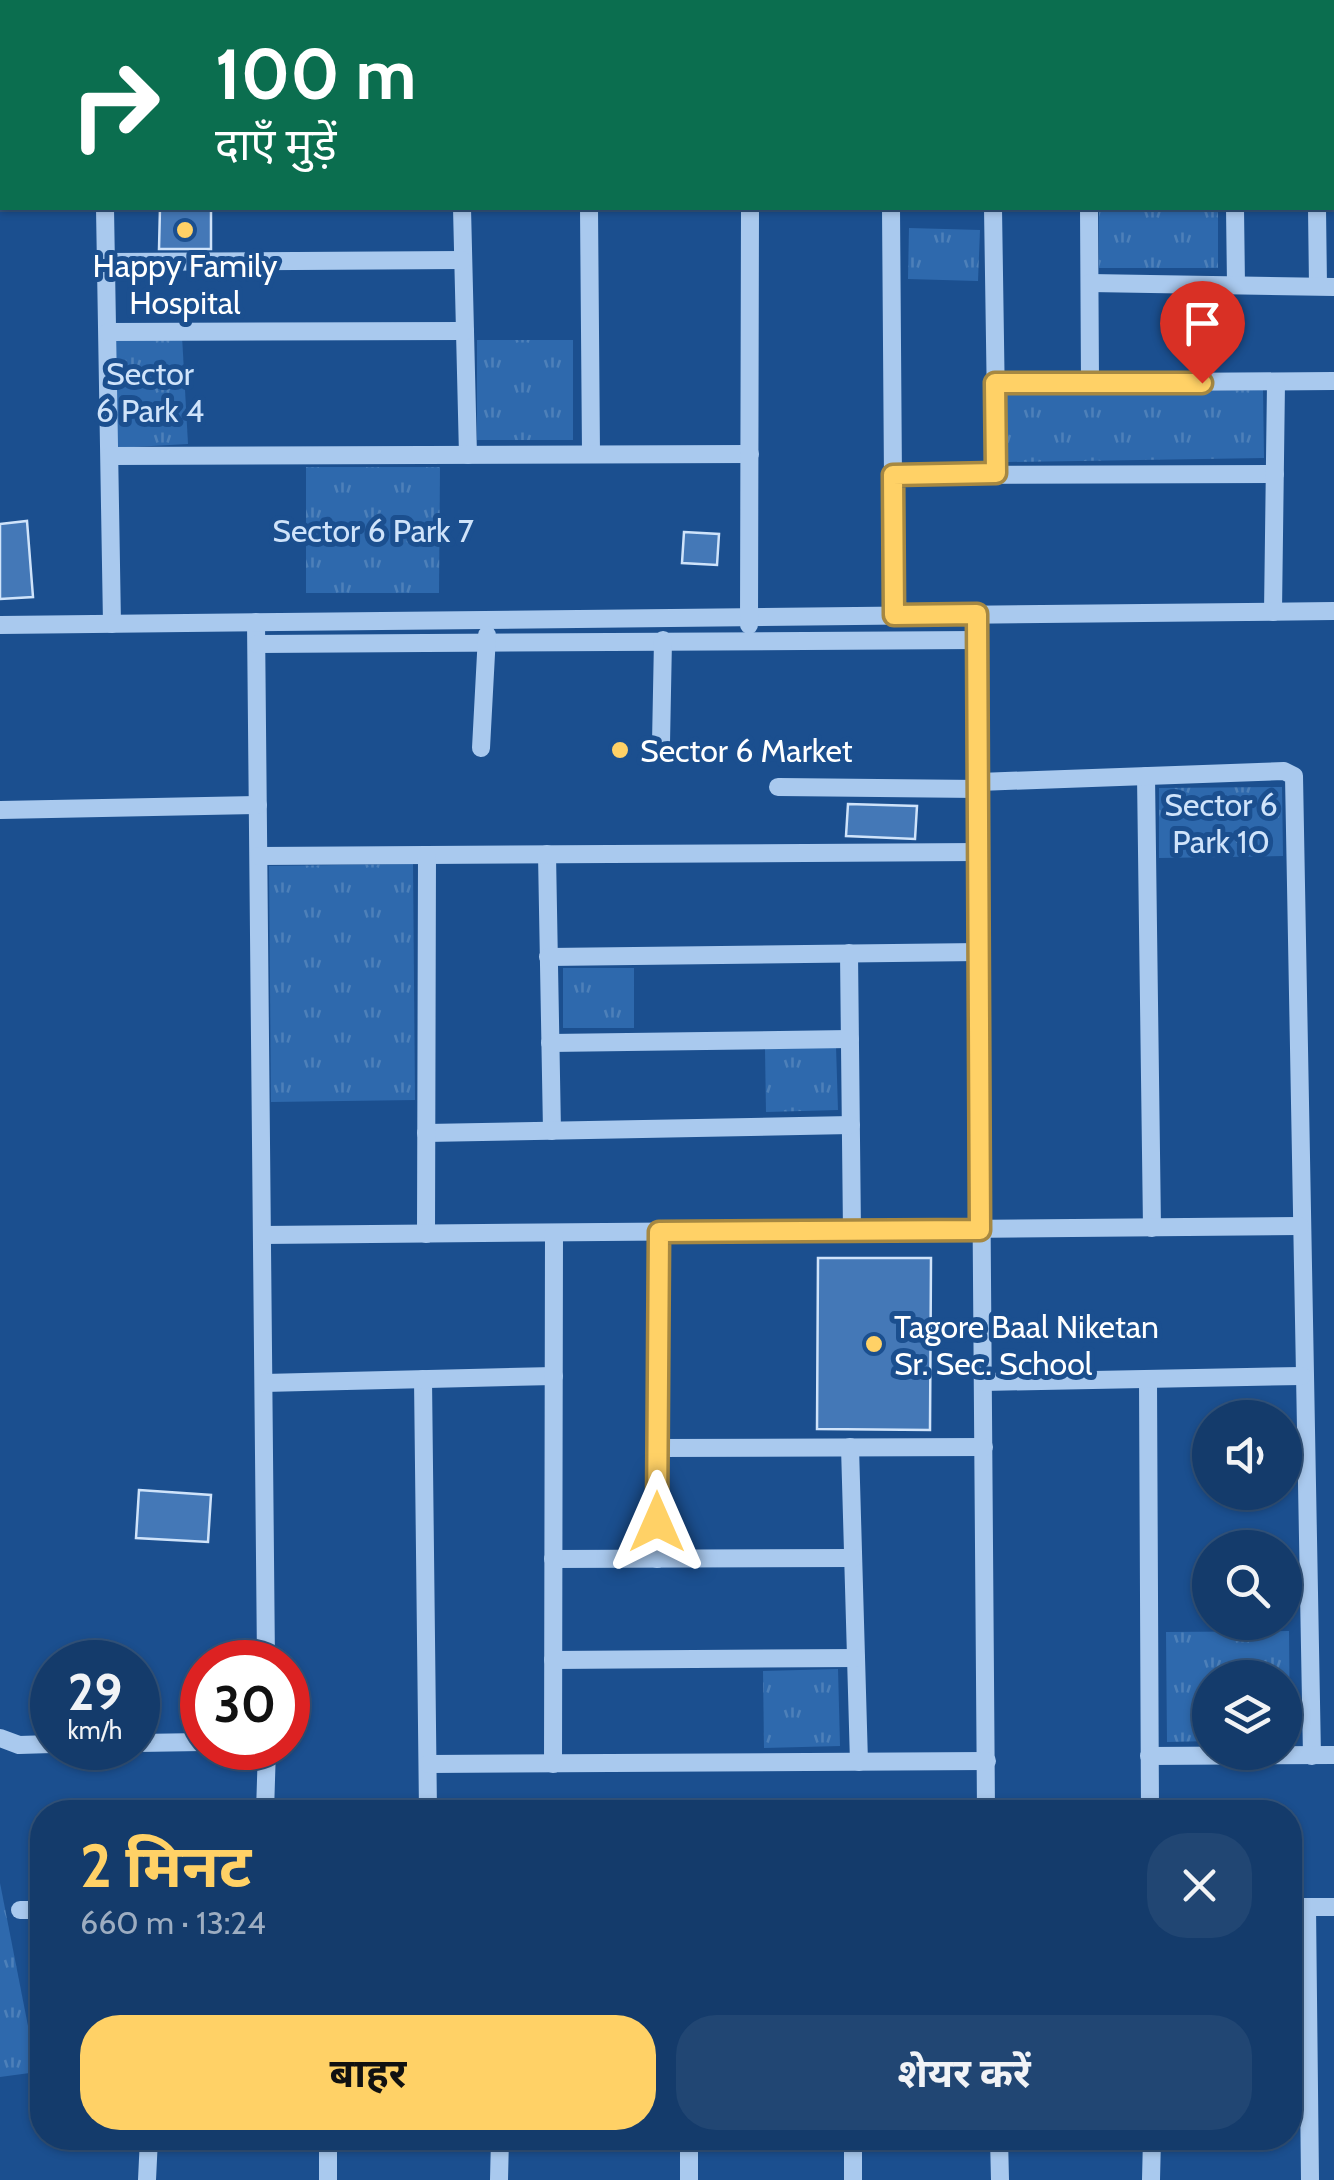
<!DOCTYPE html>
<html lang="hi">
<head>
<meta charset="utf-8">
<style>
	:root { --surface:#143b6b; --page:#214673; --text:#f1f3f6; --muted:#9dadc1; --line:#33557e; --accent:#ffd166 }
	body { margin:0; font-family:Cabin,"Noto Sans Devanagari",sans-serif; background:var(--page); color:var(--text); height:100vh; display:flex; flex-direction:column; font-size:38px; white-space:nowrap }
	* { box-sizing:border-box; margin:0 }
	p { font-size:32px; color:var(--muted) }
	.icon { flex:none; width:55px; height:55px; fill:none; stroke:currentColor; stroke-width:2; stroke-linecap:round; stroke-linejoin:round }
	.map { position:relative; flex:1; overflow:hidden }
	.details { position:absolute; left:30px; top:1800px; width:1272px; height:350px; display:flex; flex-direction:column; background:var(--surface); border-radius:40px; box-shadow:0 2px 8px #0004,0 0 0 2px var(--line) }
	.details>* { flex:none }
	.banner { position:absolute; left:0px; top:0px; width:1335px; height:210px; box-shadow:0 2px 8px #0004,0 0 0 2px var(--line); background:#0b6e4f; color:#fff; overflow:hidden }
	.tools { position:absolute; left:1192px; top:1400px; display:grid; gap:20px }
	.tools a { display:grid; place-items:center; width:110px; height:110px; border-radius:50%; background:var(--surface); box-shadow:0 2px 8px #0004,0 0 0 2px var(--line); font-size:50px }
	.speed { position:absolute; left:30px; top:1640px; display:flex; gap:20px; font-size:50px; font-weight:700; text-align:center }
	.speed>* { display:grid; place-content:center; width:130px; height:130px; border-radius:50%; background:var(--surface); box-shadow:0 2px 8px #0004,0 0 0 2px var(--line); line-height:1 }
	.speed small { font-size:25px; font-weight:400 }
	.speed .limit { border:15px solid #d22; background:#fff; color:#111 }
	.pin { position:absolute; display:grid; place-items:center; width:85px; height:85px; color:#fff; margin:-102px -42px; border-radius:50% 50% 50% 0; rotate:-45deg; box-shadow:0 0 10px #0007 }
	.pin .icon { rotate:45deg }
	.me { position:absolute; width:110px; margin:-55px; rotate:0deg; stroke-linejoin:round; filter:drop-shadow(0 0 8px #0008) }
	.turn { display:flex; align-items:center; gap:35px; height:210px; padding:0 50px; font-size:45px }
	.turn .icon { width:130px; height:130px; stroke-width:2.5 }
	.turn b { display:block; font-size:70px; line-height:85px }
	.round { display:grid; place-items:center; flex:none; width:105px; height:105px; border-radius:40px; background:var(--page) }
	.summary { display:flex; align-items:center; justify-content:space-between; height:170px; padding:0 50px }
	h1 { font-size:60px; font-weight:700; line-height:75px; color:var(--accent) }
	.action { display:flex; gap:20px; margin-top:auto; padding:20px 50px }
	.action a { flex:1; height:115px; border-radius:40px; background:var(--accent); color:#111; font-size:40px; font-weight:700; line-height:115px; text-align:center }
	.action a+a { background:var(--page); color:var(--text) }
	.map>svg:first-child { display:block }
	.park { fill:url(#park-tufts) }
	.building { fill:#4478b7; stroke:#cfe3fa; stroke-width:2.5 }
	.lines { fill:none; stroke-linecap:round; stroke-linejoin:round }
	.minor { stroke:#a9c9ee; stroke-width:18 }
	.route-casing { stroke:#a68842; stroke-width:25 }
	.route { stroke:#ffd166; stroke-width:18 }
	.poi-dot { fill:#ffd166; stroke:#1b4f8f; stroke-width:4 }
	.labels { text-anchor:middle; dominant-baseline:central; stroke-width:10; stroke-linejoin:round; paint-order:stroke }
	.poi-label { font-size:32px; fill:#fff; stroke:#1b4f8f; text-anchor:start }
	.park-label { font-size:32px; fill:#cfe3fa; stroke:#1b4f8f }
</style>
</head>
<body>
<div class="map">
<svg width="1334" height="2180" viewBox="0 0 1334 2180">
	<defs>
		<pattern id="park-tufts" width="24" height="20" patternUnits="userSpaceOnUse" patternTransform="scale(2.5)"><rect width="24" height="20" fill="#2e69ad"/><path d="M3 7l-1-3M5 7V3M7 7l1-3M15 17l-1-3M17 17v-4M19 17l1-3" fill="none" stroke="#4d80b9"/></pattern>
	</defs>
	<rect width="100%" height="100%" fill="#1b4f8f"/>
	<g class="park">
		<rect x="770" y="208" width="105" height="3"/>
		<rect x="1099" y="208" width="119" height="60"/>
		<path d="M 909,228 L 980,230 L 978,281 L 908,279 Z"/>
		<path d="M 182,336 L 188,444 L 115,448 L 114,337 Z"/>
		<rect x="477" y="340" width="96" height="100"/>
		<path d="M 1263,390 L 1264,458 L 1008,462 L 1007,394 Z"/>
		<path d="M 306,467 L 440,467 L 439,593 L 306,593 Z"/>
		<path d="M 1282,787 L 1283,856 L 1159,858 L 1159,788 Z"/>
		<path d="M 413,864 L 415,1100 L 271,1102 L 269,866 Z"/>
		<rect x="563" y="968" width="71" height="60"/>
		<path d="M 836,1047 L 838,1110 L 766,1112 L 765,1049 Z"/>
		<path d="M 1289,1631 L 1290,1741 L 1285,1741 L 1285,1678 L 1210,1678 L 1210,1741 L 1167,1742 L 1166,1632 Z"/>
		<path d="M 838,1669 L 840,1746 L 764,1748 L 763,1671 Z"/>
		<path d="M 0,1883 L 37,2072 L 0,2077 Z"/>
	</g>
	<g class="building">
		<path d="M 160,208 L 211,208 L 211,249 L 159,249 Z"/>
		<path d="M 27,521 L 33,597 L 0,599 L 0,524 Z"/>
		<path d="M 684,532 L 719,534 L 717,565 L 682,563 Z"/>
		<path d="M 848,804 L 917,806 L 915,839 L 846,836 Z"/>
		<path d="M 818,1258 L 931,1258 L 930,1430 L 817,1429 Z"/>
		<path d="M 139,1490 L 211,1495 L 208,1542 L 136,1538 Z"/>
	</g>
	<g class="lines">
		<g class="minor">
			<path d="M 266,0 L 266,2"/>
			<path d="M 371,0 L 372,2"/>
			<path d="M 457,0 L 458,2"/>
			<path d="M 751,0 L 751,2"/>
			<path d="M 889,0 L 889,2"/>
			<path d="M 1138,0 L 1138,2"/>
			<path d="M 1232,0 L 1232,2"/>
			<path d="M 1315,0 L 1315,2"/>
			<path d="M 17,2 L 21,0"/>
			<path d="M 0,12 L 2,11"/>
			<path d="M 0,99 L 2,98"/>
			<path d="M 105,208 L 112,624"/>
			<path d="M 462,208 L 468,455"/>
			<path d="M 589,208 L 591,454"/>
			<path d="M 891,208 L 894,615"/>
			<path d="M 993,208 L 997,473"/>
			<path d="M 1089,208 L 1090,382"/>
			<path d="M 1235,208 L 1236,285"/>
			<path d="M 1317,208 L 1318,286"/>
			<path d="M 107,262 L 462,260"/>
			<path d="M 1090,283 L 1334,287"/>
			<path d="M 108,332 L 465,331"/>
			<path d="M 995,383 L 1334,381"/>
			<path d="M 110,456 L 750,454"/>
			<path d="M 893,475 L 1275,474"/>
			<path d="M 1273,612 L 1276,383"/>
			<path d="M 977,614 L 986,1812"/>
			<path d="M 256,622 L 266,1662"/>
			<path d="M 0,625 L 1334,611"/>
			<path d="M 749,625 L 750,208"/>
			<path d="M 257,644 L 977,640"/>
			<path d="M 661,743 L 663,640"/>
			<path d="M 481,748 L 487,635"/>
			<path d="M 1146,776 L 1152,1228"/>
			<path d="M 979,782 L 1284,771 L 1294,776 L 1312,1756"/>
			<path d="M 778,787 L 979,789"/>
			<path d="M 0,810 L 258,805"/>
			<path d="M 547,854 L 552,1131"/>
			<path d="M 259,856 L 979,852"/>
			<path d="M 849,953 L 852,1232"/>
			<path d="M 548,957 L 980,952"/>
			<path d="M 550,1043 L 850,1039"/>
			<path d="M 426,1133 L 851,1125"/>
			<path d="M 426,1234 L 427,855"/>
			<path d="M 262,1235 L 1300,1226"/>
			<path d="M 423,1379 L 428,1812"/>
			<path d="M 1148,1379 L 1150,1812"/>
			<path d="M 983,1382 L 1302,1376"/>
			<path d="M 264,1383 L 554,1376"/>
			<path d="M 850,1447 L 859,1762"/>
			<path d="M 657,1448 L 984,1447"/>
			<path d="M 553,1559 L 853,1558"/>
			<path d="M 657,1559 L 659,1233"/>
			<path d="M 553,1660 L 856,1658"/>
			<path d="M 0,1738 L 19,1745 L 52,1744"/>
			<path d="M 138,1743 L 202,1742"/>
			<path d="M 1149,1756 L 1334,1755"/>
			<path d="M 428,1764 L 987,1761"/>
			<path d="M 553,1764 L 554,1233"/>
			<path d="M 265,1812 L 267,1748"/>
			<path d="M 1290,1907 L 1334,1907"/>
			<path d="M 1307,1907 L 1310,2180"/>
			<path d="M 20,1910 L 42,1910"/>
			<path d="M 689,2138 L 689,2180"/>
			<path d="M 853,2138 L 853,2180"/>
			<path d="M 999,2138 L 1000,2180"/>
			<path d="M 147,2180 L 149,2138"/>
			<path d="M 328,2180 L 328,2138"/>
			<path d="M 499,2180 L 500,2138"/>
			<path d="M 1151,2180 L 1152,2138"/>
		</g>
	</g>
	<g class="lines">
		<g class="route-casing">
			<path id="route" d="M 657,1522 L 659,1232 L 980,1230 L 977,614 L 894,615 L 893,475 L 996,473 L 995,383 L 1202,383"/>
		</g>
		<use href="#route" class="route"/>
	</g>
	<g class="poi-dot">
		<circle cx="185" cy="230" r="10"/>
		<circle cx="620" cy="750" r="10"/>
		<circle cx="874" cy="1344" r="10"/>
	</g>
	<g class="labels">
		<g class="poi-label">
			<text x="185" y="265" text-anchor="middle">Happy Family<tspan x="185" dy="37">Hospital</tspan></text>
			<text x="640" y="750">Sector 6 Market</text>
			<text x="894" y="1326">Tagore Baal Niketan<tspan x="894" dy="37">Sr. Sec. School</tspan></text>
		</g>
		<g class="park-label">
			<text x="150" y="373">Sector<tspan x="150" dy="37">6 Park 4</tspan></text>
			<text x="373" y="530">Sector 6 Park 7</text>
			<text x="1221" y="804">Sector 6<tspan x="1221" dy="37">Park 10</tspan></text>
		</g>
	</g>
</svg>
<div class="tools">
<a><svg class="icon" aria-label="sound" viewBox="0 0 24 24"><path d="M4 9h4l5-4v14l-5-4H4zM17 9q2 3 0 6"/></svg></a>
<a><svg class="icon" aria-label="search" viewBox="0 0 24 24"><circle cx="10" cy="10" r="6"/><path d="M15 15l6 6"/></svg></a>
<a><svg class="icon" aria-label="layers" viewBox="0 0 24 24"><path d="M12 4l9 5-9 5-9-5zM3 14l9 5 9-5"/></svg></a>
</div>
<div class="speed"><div>29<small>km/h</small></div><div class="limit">30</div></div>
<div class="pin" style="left:1202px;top:383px;background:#d93025"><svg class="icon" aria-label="arrive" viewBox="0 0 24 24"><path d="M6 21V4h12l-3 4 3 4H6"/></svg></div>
<svg class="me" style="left:657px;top:1522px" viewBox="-20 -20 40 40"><path d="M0-17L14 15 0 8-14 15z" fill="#ffd166" stroke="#fff" stroke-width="4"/></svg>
<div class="banner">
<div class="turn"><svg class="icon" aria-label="right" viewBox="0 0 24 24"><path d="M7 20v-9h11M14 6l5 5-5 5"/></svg><div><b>100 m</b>दाएँ मुड़ें</div></div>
</div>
<section class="details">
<div class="summary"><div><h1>2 मिनट</h1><p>660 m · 13:24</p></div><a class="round"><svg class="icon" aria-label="close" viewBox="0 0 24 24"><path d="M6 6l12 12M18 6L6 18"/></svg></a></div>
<div class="action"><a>बाहर</a><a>शेयर करें</a></div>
</section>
</div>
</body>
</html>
